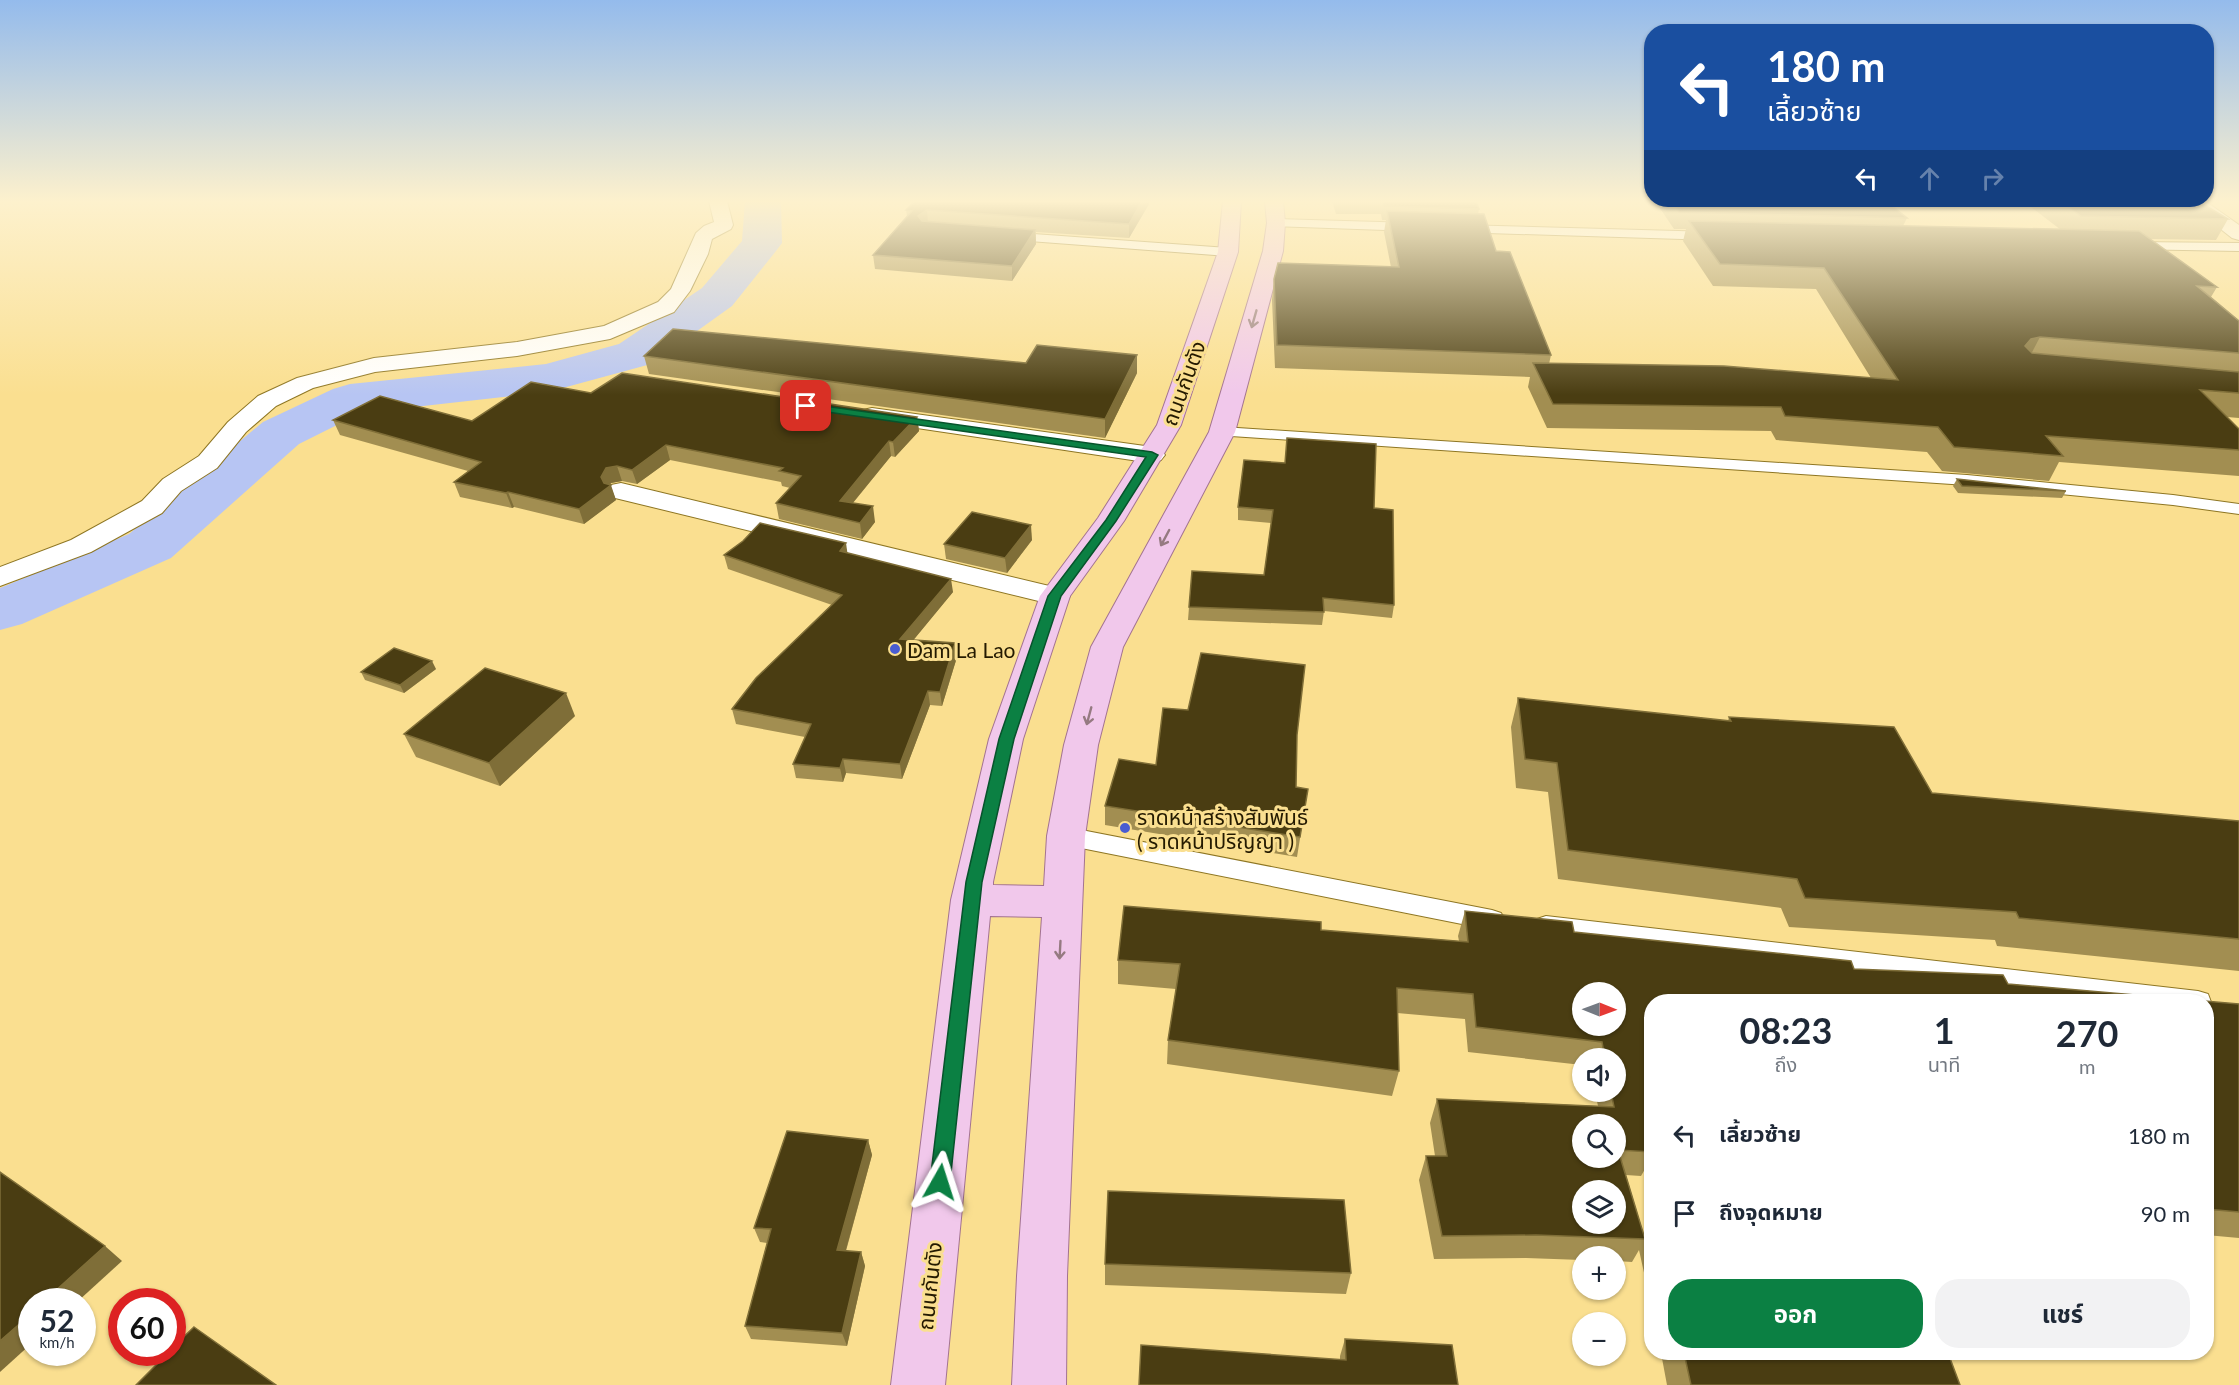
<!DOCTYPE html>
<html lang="th">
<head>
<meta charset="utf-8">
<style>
	:root { --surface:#fff; --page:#f2f2f3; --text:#1f2937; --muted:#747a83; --accent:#0b8043 }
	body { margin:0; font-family:Lato,"Noto Sans Thai",sans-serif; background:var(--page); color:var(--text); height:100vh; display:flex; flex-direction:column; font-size:22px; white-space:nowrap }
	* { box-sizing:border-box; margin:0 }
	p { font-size:20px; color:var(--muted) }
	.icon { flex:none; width:33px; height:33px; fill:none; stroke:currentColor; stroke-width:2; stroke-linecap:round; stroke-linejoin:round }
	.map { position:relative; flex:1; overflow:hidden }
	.details { position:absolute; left:1644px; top:994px; width:570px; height:366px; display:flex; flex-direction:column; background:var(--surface); border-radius:24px; box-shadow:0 2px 4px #0004 }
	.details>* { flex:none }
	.top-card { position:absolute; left:1644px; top:24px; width:570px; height:183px; border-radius:24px; box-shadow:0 2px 4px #0004; background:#1a4fa0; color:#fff; overflow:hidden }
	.needle { width:39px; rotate:91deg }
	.fabs { position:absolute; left:1572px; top:982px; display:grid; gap:12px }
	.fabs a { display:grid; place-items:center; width:54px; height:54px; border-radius:50%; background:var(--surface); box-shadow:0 2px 4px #0004; font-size:30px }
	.speed { position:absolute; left:18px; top:1288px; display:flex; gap:12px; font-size:30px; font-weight:700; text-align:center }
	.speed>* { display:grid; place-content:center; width:78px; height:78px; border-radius:50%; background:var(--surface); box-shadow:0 2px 4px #0004; line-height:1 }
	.speed small { font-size:15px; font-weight:400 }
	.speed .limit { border:9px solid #d22; background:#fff; color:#111 }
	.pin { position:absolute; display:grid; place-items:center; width:51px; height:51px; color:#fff; margin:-26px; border-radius:12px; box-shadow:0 3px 9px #0006 }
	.me { position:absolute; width:66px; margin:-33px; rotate:6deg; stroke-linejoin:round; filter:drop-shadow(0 0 4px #0008) }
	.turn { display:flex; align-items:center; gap:21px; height:126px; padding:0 24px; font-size:27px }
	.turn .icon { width:78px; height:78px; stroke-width:2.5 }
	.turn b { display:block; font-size:42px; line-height:51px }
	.lanes { display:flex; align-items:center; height:57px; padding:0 24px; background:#0003; justify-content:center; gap:30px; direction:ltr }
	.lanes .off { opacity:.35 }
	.eta { display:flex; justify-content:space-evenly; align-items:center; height:102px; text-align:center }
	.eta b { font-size:36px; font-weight:700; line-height:42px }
	.cta { display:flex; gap:12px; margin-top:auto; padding:12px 24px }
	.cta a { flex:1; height:69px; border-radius:24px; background:var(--accent); color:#fff; font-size:24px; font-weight:700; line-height:69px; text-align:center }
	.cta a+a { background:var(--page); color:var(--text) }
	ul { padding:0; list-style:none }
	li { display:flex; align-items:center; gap:18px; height:78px; padding:0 24px }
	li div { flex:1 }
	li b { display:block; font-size:22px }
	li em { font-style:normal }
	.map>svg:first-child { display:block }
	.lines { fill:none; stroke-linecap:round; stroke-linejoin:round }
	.river { fill:#b7c5f3; fill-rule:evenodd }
	.lane-casing { stroke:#8e7623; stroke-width:2 }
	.street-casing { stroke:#8e7623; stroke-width:2 }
	.secondary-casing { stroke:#8e7623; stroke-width:2 }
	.primary-casing { stroke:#a37390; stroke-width:2 }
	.lane { fill:#fff; fill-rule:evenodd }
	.street { fill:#fff; fill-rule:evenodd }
	.secondary { fill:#fff; fill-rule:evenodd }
	.primary { fill:#f1c8eb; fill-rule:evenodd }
	.wall { fill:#a28e51 }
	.shaded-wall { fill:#7f6e38 }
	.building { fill:#4a3d12; stroke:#7f6e38; stroke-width:1.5; fill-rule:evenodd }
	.oneway { stroke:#957a81 }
	.route { fill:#0b8043; stroke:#07532c; stroke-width:1.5 }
	.poi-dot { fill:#495cd1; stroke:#fadf90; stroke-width:2 }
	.labels { text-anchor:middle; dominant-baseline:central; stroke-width:6; stroke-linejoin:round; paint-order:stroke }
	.street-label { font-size:21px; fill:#241a00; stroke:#fadf90 }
	.poi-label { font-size:21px; fill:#241a00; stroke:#fadf90; text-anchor:start }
</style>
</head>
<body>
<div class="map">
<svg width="2239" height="1385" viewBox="0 0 2239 1385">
	<rect width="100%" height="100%" fill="#fadf90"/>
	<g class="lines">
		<path class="river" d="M 745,201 L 781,201 L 782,243 L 776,251 L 732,306 L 651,364 L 548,392 L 361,413 L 299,444 L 171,558 L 22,624 L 0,630 L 0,588 L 129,534 L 263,422 L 333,389 L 350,384 L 546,364 L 619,344 L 702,288 L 742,241 Z"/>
		<g class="lane-casing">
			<g id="lane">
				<path d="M 1276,219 L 1414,223 L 1420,227 L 1414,231 L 1272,226 L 1272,220 Z"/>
				<path d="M 1460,225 L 1714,232 L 1720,236 L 1714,240 L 1456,232 L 1456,226 Z"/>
				<path d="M 1007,232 L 1228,248 L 1234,252 L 1228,256 L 1003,239 L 1003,233 Z"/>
				<path d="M 2132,242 L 2239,243 L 2239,251 L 2128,249 L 2126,246 Z"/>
				<path d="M 1222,427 L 1967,475 L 2173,495 L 2239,504 L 2239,514 L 2173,505 L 1967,485 L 1216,435 L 1214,432 Z"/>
				<path d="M 1066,827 L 1492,910 L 1501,913 L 1505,920 L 1501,927 L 1492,930 L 1066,845 L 1058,842 L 1054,836 L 1058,830 Z"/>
				<path d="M 1546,916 L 2198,991 L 2208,994 L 2211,1002 L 2206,1010 L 2206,1002 L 2102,1002 L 1546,936 L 1537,933 L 1533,926 L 1537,919 Z"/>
			</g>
		</g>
		<g class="street-casing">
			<g id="street">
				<path d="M 709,201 L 727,201 L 733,225 L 731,229 L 712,239 L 708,254 L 690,291 L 674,312 L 610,339 L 517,356 L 375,372 L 313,388 L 276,406 L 246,432 L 217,468 L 181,491 L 162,513 L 91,552 L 0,586 L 0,567 L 71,540 L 142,501 L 163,479 L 199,456 L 228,422 L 258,396 L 297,378 L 374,358 L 517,342 L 604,326 L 658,302 L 671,289 L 696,233 L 704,226 L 714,222 Z"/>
				<path d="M 872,408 L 1152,447 L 1161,450 L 1165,455 L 1161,460 L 1152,463 L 863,420 L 860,415 L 863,410 Z"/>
				<path d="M 621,483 L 1066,590 L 1070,596 L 1066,602 L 1055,605 L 611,497 L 608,491 L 611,485 Z"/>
			</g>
		</g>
		<g class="secondary-casing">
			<path id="secondary" d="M 2185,201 L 2205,201 L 2239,225 L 2239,240 L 2232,238 Z"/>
		</g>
		<g class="primary-casing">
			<path id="primary" d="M 1223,201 L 1241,201 L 1238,252 L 1181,425 L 1124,521 L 1070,596 L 1023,739 L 993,882 L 993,885 L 1044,886 L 1047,836 L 1064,745 L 1091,647 L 1209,432 L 1263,251 L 1267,223 L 1265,201 L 1283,201 L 1285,223 L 1283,251 L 1235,432 L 1123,647 L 1098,745 L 1085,836 L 1067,1276 L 1066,1385 L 1012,1385 L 1017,1276 L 1042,917 L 990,916 L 945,1385 L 891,1385 L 951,900 L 989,739 L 1040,596 L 1098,518 L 1157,425 L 1218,252 Z"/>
		</g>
		<use href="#lane" class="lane"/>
		<use href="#street" class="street"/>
		<use href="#secondary" class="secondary"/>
		<use href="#primary" class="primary"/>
	</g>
	<g class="wall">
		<path d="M 915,201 L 1149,201 L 1149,204 L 1129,238 L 1036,232 L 1036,244 L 1012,281 L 875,269 L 873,255 L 907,216 L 906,210 Z"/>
		<path d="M 1332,201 L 1476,201 L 1479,209 L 1478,214 L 1496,251 L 1551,355 L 1549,364 L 1871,378 L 1816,289 L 1713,286 L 1683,241 L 1686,229 L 1674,229 L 1655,201 L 1886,201 L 1907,218 L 1903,226 L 2061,230 L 2023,201 L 2198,201 L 2228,219 L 2216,240 L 2150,239 L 2217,287 L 2211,297 L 2239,321 L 2239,418 L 2227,417 L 2239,429 L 2239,476 L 2059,462 L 2049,481 L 1942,471 L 1927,452 L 1776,440 L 1771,431 L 1547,428 L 1528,387 L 1530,377 L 1275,368 L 1272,300 L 1274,279 L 1391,267 L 1384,232 L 1386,220 L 1382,220 L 1381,214 L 1336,214 Z"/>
		<path d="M 1137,355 L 1137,373 L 1105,438 L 649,374 L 644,356 L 1026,363 Z"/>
		<path d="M 591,393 L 917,417 L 919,431 L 895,457 L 891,456 L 853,503 L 875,522 L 862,539 L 779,519 L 776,503 L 790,488 L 782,486 L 781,482 L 670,460 L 637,484 L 622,481 L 611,483 L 610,485 L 616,500 L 584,524 L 514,507 L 512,508 L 460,497 L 454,482 L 468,471 L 340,435 L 333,420 L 472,421 Z"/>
		<path d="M 1957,479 L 2066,491 L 2062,498 L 1958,493 L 1953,486 Z"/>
		<path d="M 1238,507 L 1374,508 L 1394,605 L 1392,618 L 1324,611 L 1322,625 L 1188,620 L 1189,607 L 1264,575 L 1271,523 L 1238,520 Z"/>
		<path d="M 1032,540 L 1007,573 L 946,559 L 944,544 Z"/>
		<path d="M 847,553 L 953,592 L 913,640 L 957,657 L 942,706 L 930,705 L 902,779 L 846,773 L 843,782 L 796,778 L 793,764 L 805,737 L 736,724 L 732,709 L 832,605 L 728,569 L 724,555 Z"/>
		<path d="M 436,669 L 404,693 L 365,680 L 361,672 Z"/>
		<path d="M 1518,698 L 1728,721 L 1729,717 L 1932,793 L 2239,821 L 2239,971 L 1997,946 L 1995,940 L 1789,927 L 1781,908 L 1558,879 L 1548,792 L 1516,788 L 1511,727 Z"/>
		<path d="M 1188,710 L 1297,735 L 1296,787 L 1308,789 L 1297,857 L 1105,825 L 1105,806 L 1156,765 Z"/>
		<path d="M 575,716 L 500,786 L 416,757 L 404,734 Z"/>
		<path d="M 1465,911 L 1574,932 L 1854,969 L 2008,984 L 2239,1004 L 2239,1238 L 2206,1235 L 2206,1002 L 1652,1002 L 1652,1157 L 1641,1176 L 1626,1175 L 1644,1235 L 1652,1223 L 1652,1309 L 1639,1250 L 1632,1262 L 1616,1261 L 1616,1257 L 1582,1257 L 1582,1260 L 1526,1258 L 1434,1259 L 1419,1180 L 1426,1156 L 1435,1156 L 1430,1123 L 1437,1099 L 1598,1106 L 1595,1092 L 1616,1092 L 1616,1059 L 1582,1059 L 1582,1065 L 1468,1052 L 1465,1019 L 1397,1013 L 1399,1071 L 1392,1096 L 1167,1064 L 1168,1040 L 1176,989 L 1118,984 L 1118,960 L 1321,930 L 1459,941 L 1458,936 Z"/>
		<path d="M 868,1140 L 872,1155 L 846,1251 L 861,1252 L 865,1266 L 847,1346 L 751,1339 L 745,1326 L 767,1243 L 760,1242 L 754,1228 Z"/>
		<path d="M 1105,1264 L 1351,1273 L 1346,1294 L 1105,1285 Z"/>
		<path d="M 1345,1339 L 1458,1385 L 1340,1360 L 1340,1356 Z"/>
		<path d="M 1661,1353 L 1948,1353 L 1960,1385 L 1667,1385 Z"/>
	</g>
	<g class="shaded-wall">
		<path d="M 1142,201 L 1149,201 L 1149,204 L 1129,238 L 1129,224 Z"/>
		<path d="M 927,210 L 928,224 L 920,230 L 918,216 Z"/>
		<path d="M 1035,230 L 1036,244 L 1012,281 L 1012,266 Z"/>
		<path d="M 2040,337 L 2028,360 L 2025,346 L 2031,339 Z"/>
		<path d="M 1137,355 L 1137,373 L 1105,438 L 1105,419 Z"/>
		<path d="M 917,417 L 919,431 L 895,457 L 893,442 Z"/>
		<path d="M 889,441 L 891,456 L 842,516 L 840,501 Z"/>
		<path d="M 666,445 L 670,460 L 637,484 L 632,470 Z"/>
		<path d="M 617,466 L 622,481 L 611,483 L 608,488 L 611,485 L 616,500 L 584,524 L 579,509 L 606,468 Z"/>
		<path d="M 508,492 L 514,507 L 512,508 L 506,493 Z"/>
		<path d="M 873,506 L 875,522 L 862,539 L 860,523 Z"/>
		<path d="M 1031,525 L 1032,540 L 1007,573 L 1005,558 Z"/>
		<path d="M 846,543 L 848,557 L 840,551 Z"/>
		<path d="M 951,579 L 953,592 L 902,654 L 900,639 Z"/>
		<path d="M 955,643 L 957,657 L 942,706 L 940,692 Z"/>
		<path d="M 432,661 L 436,669 L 404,693 L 400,685 Z"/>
		<path d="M 928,691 L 930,705 L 902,779 L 900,764 Z"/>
		<path d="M 566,693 L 575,716 L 500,786 L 489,763 Z"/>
		<path d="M 843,759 L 846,773 L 843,782 L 840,768 Z"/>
		<path d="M 868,1140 L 872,1155 L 842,1264 L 837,1250 Z"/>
		<path d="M 105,1246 L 122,1261 L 77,1302 L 43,1302 Z"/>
		<path d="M 861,1252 L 865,1266 L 847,1346 L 842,1333 Z"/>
		<path d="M 32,1313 L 32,1343 L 0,1372 L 0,1341 Z"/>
	</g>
	<g class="building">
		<path d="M 915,201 L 1142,201 L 1129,224 L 927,210 L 918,216 L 922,221 L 1035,230 L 1012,266 L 873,255 L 912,211 L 906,210 Z"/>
		<path d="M 1380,201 L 1476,201 L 1479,209 L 1384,206 L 1382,201 Z"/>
		<path d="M 1672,201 L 1886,201 L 1907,218 L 1679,212 Z"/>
		<path d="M 2060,201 L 2198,201 L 2228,219 L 2081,216 Z"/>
		<path d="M 1387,211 L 1484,214 L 1496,251 L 1510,252 L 1551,355 L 1277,345 L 1274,279 L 1278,263 L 1399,267 Z"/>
		<path d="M 1689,221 L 2139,231 L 2217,287 L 2197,286 L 2239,321 L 2239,353 L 2040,337 L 2031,339 L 2025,346 L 2032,353 L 2239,372 L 2239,393 L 2200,390 L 2239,429 L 2239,450 L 2046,436 L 2063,456 L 1954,447 L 1938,427 L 1785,416 L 1781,407 L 1553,404 L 1533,363 L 1724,366 L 1898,380 L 1824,268 L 1720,264 Z"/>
		<path d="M 673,329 L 1026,363 L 1037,345 L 1137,355 L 1105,419 L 644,356 Z"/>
		<path d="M 622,373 L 917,417 L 893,442 L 889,441 L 840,501 L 873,506 L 860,523 L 776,503 L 801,476 L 779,471 L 783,468 L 666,445 L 632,470 L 617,466 L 606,468 L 601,477 L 604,483 L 611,485 L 579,509 L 508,492 L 506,493 L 454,482 L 481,462 L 333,420 L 380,396 L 472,421 L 531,382 L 591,393 Z"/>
		<path d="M 1287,438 L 1376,444 L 1374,508 L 1393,510 L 1394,605 L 1323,598 L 1324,612 L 1189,607 L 1192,571 L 1264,575 L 1273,510 L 1238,507 L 1244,460 L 1285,463 Z"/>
		<path d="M 1957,479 L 2066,491 L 1962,486 Z"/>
		<path d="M 972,512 L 1031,525 L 1005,558 L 944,544 Z"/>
		<path d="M 760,523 L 846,543 L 840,551 L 951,579 L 900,639 L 955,643 L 940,692 L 928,691 L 900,764 L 843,759 L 840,768 L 793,764 L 811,724 L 732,709 L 756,678 L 842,595 L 724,555 L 743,541 Z"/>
		<path d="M 394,648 L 432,661 L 400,685 L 361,672 Z"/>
		<path d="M 1201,653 L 1305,665 L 1297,735 L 1296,787 L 1308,789 L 1300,837 L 1105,806 L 1119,759 L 1156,765 L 1163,708 L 1188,710 Z"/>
		<path d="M 485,668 L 566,693 L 489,763 L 404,734 Z"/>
		<path d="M 1518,698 L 1731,721 L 1729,717 L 1894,727 L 1932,793 L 2239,821 L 2239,939 L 2019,918 L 2016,912 L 1805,898 L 1797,879 L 1568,850 L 1557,763 L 1525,759 Z"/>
		<path d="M 1124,906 L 1321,922 L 1321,930 L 1468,942 L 1465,911 L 1572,922 L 1574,932 L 1851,961 L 1854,969 L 2003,975 L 2008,984 L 2239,1004 L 2239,1212 L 2206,1209 L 2206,1002 L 1652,1002 L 1652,1132 L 1648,1131 L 1652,1144 L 1652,1152 L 1618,1150 L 1645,1239 L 1536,1235 L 1442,1236 L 1426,1156 L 1447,1156 L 1437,1099 L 1614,1107 L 1611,1092 L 1616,1092 L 1616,1059 L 1605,1059 L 1602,1042 L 1476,1027 L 1473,994 L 1397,988 L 1399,1071 L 1168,1040 L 1180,964 L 1118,960 ZM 1582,993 L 1616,993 L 1616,1026 L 1582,1026 ZM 1582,1125 L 1616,1125 L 1616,1158 L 1582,1158 ZM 1582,1191 L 1616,1191 L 1616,1224 L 1582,1224 Z"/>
		<path d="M 787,1131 L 868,1140 L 837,1250 L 861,1252 L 842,1333 L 745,1326 L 771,1229 L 754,1228 Z"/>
		<path d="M 0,1172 L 105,1246 L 43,1302 L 32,1302 L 32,1313 L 0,1341 Z"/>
		<path d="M 1108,1191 L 1344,1200 L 1351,1273 L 1105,1264 Z"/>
		<path d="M 194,1327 L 276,1385 L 136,1385 L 168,1353 L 172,1353 L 172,1348 Z"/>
		<path d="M 1345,1339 L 1452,1345 L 1458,1385 L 1139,1385 L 1141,1345 L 1346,1360 Z"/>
		<path d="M 1684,1353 L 1948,1353 L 1960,1385 L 1691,1385 Z"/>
	</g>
	<defs><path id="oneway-shaft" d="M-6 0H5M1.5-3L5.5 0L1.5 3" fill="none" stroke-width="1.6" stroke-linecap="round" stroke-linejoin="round" transform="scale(1.5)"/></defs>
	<g class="oneway">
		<use href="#oneway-shaft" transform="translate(1254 319) rotate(106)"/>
		<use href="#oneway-shaft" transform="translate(1165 538) rotate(118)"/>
		<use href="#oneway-shaft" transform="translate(1089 716) rotate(105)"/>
		<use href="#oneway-shaft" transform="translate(1060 950) rotate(93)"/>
	</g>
	<linearGradient id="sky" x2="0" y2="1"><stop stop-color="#94bbec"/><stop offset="0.51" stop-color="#fdf1cd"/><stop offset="1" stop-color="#fdf1cd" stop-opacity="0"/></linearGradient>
	<rect width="2239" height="395" fill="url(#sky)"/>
	<path class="route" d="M 803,403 L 1152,452 L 1158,455 L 1116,521 L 1061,596 L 1014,739 L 982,882 L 950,1182 L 947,1189 L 940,1191 L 933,1189 L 930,1182 L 966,882 L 999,739 L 1048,596 L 1106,520 L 1146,457 L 806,409 L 803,408 Z"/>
	<g class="poi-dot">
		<circle cx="895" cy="649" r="6"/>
		<circle cx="1125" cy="828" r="6"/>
	</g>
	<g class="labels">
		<g class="street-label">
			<text transform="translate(1183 383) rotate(-70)">ถนนกันตัง</text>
			<text transform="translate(929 1286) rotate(-84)">ถนนกันตัง</text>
		</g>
		<g class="poi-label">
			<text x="907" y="649">Dam La Lao</text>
			<text x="1137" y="816">ราดหน้าสร้างสัมพันธ์<tspan x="1137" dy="24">( ราดหน้าปริญญา )</tspan></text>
		</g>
	</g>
</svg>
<div class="fabs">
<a><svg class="needle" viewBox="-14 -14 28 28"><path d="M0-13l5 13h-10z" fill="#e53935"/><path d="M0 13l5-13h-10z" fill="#747a83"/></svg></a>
<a><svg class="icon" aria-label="sound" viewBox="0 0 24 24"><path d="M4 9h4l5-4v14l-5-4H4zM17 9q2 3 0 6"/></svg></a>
<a><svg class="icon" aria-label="search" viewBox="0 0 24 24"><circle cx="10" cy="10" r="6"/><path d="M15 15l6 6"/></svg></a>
<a><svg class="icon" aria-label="layers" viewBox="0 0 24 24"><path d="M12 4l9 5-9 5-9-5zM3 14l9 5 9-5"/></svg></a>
<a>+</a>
<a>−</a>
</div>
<div class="speed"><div>52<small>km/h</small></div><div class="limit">60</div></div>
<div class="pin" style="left:806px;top:406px;background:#d93025"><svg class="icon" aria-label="arrive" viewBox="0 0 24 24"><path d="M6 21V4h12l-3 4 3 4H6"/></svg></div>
<svg class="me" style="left:940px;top:1182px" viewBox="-20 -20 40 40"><path d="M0-17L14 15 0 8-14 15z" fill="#0b8043" stroke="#fff" stroke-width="4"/></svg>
<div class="top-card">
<div class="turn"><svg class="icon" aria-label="left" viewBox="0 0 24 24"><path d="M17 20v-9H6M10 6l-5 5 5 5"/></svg><div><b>180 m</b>เลี้ยวซ้าย</div></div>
<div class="lanes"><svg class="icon" aria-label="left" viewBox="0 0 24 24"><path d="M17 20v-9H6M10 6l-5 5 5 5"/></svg><svg class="icon off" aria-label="ahead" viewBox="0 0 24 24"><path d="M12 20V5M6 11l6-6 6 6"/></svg><svg class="icon off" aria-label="right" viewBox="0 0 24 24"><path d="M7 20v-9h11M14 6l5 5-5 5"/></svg></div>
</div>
<section class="details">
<div class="eta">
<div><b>08:23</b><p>ถึง</p></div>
<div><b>1</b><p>นาที</p></div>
<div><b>270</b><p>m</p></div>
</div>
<ul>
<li><svg class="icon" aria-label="left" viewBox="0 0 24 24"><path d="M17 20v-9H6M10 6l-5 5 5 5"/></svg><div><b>เลี้ยวซ้าย</b></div><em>180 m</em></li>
<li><svg class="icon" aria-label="arrive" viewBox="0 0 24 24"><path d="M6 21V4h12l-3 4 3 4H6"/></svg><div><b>ถึงจุดหมาย</b></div><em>90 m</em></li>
</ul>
<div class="cta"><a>ออก</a><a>แชร์</a></div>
</section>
</div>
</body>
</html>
